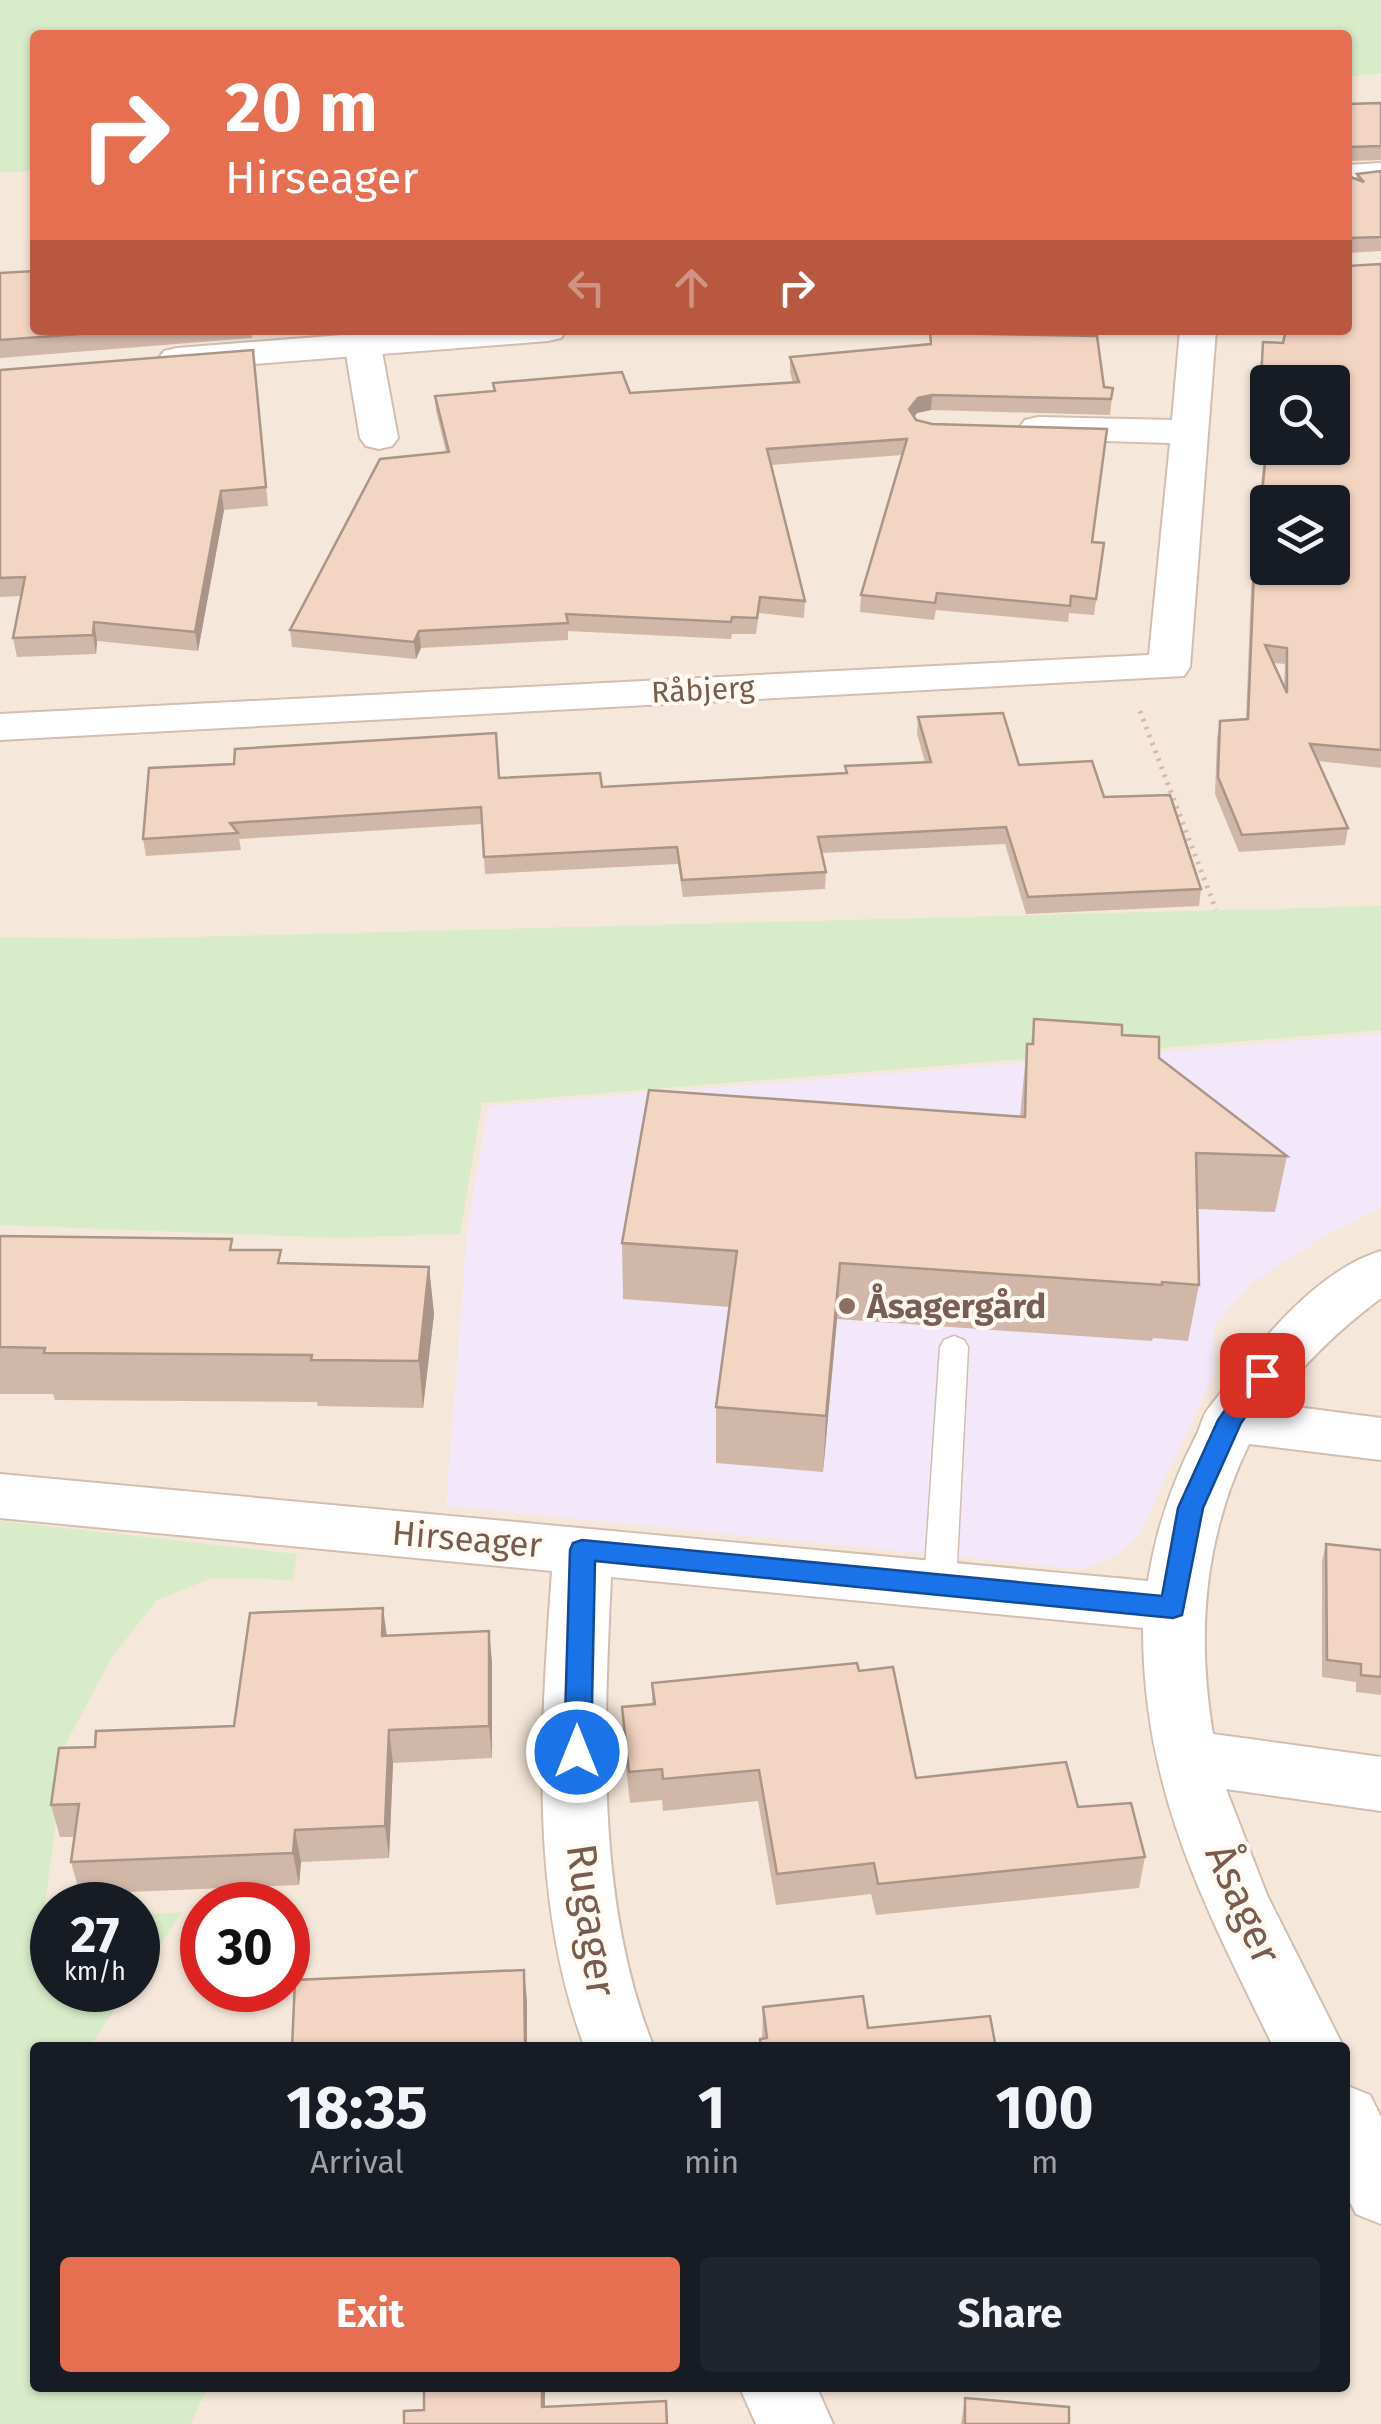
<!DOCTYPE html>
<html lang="en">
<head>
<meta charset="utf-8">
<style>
	:root { --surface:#171b24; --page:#20242c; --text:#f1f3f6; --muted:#9ea1a6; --accent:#e76f51 }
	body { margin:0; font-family:"Fira Sans",sans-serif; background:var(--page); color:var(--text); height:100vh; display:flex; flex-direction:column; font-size:38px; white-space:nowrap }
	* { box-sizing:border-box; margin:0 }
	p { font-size:32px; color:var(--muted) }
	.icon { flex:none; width:55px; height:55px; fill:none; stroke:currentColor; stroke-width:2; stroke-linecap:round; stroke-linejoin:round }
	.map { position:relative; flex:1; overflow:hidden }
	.side { position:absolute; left:30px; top:2042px; width:1320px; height:350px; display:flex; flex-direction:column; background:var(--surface); border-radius:10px; box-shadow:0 2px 8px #0004 }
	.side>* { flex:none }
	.banner { position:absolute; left:30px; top:30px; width:1322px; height:305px; border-radius:10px; box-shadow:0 2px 8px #0004; background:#e76f51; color:#fff; overflow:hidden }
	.controls { position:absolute; left:1250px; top:365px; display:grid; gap:20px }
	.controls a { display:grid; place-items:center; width:100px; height:100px; border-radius:10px; background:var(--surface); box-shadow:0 2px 8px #0004; font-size:50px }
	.speed { position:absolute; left:30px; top:1882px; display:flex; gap:20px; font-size:50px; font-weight:700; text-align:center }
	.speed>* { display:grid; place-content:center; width:130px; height:130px; border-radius:50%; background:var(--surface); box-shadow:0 2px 8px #0004; line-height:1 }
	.speed small { font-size:25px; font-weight:400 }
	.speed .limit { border:15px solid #d22; background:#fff; color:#111 }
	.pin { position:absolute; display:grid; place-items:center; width:85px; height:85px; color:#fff; margin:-42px; border-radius:20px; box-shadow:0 5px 15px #0006 }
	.me { position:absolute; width:110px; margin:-55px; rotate:0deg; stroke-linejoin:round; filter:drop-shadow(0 0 8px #0008) }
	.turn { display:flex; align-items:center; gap:35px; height:210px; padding:0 30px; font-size:45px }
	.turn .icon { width:130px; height:130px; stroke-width:2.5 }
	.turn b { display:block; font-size:70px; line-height:85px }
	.lanes { display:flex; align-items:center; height:95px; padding:0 30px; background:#0003; justify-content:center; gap:50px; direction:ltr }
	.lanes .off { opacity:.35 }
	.eta { display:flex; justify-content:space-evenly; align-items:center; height:170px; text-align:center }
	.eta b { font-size:60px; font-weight:700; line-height:70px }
	.primary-button { display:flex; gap:20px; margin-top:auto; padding:20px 30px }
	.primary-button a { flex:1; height:115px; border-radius:10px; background:var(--accent); color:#fff; font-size:40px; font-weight:700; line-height:115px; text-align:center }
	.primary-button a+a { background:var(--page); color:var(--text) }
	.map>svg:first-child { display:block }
	.residential { fill:#f5e8da; fill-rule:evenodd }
	.education { fill:#f3e8fa }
	.green { fill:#d8ecc9 }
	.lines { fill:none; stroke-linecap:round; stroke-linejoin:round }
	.service-casing { stroke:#d1beb0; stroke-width:3 }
	.minor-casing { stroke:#d1beb0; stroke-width:4 }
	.tertiary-casing { stroke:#d1beb0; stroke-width:4 }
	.path { stroke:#d9b8a5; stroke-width:5; stroke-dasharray:2.5 6; stroke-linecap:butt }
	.service { fill:#fff; fill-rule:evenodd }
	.minor { fill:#fff; fill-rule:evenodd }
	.tertiary { fill:#fff; fill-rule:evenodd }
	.wall { fill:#d1b7a8; fill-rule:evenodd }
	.shaded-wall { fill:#aa9588 }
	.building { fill:#f3d5c3; stroke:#aa9588; stroke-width:2.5; fill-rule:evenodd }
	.route { fill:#1a73e8; stroke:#114b97; stroke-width:2.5 }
	.education-dot { fill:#8d6e63; stroke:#fffaf3; stroke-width:4 }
	.labels { text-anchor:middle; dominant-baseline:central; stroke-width:8; stroke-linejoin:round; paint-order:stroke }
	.far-street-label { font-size:30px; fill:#7a5c4d; stroke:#fffaf3 }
	.education-label { font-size:35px; font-weight:bold; fill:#785e54; stroke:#fffaf3; text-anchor:start }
	.street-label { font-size:35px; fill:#7a5c4d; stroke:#fffaf3 }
	.near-street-label { font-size:42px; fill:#7a5c4d; stroke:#fffaf3 }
</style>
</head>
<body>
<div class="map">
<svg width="1381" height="2424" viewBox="0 0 1381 2424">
	<rect width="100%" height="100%" fill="#fdf6ec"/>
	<path class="residential" d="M 1381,74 L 1381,2424 L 0,2424 L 0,173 L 35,171 L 35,330 L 1348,330 L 1348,77 ZM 1268,382 L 1332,382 L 1332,448 L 1268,448 ZM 1268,502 L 1332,502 L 1332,568 L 1268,568 ZM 52,1905 L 138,1905 L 138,1990 L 52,1990 ZM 202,1905 L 288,1905 L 288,1990 L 202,1990 ZM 35,2048 L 1345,2048 L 1345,2388 L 35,2388 Z"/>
	<path class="education" d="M 1381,1034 L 1381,1208 L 1324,1236 L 1251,1284 L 1213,1327 L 1215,1372 L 1139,1535 L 1116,1556 L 1084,1569 L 446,1506 L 467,1233 L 488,1106 Z"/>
	<g class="green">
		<path d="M 0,0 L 1381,0 L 1381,74 L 1348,77 L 1348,35 L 35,35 L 35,171 L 0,173 Z"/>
		<path d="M 1381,906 L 1381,1030 L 482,1103 L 460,1234 L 337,1238 L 0,1225 L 0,937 L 116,939 Z"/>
		<path d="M 0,1521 L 297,1554 L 293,1580 L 212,1578 L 157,1600 L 112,1657 L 66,1743 L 43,1920 L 52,1921 L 52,1990 L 128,1990 L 89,2047 L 35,2048 L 35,2388 L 207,2388 L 191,2424 L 0,2424 Z"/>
		<path d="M 182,1912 L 138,1977 L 138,1915 Z"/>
	</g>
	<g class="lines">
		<g class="service-casing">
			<path id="service" d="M 954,1336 L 964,1340 L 968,1347 L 956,1583 L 951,1592 L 940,1595 L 929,1592 L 924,1583 L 940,1347 L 944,1340 Z"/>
		</g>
		<g class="minor-casing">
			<g id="minor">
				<path d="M 1381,163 L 1381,183 L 1348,185 L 1348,165 Z"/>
				<path d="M 342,330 L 378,330 L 398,438 L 392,446 L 379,449 L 366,446 L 360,438 Z"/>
				<path d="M 1180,330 L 1216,330 L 1190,667 L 1184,676 L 0,740 L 0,714 L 1149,655 L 1170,443 L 1038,439 L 1025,436 L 1019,428 L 1025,420 L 1038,417 L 1172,420 Z"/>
				<path d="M 1381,1251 L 1381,1298 C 1340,1329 1304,1362 1274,1404 L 1381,1418 L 1381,1460 L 1249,1444 C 1204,1537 1196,1633 1213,1734 L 1381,1757 L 1381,1811 L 1226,1789 L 1267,1895 L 1344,2048 L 1274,2048 C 1204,1904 1143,1792 1143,1628 L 611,1577 C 604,1732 595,1901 654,2048 L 585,2048 C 528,1899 541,1727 552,1571 L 0,1518 L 0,1474 L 1148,1581 C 1156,1529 1172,1483 1196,1436 C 1201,1427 1202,1416 1208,1409 C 1251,1354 1311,1272 1381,1251 Z"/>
				<path d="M 1345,2085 L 1370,2095 L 1381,2117 L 1381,2224 L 1356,2214 L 1345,2192 Z"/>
				<path d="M 740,2388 L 817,2388 L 833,2424 L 756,2424 Z"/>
			</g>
		</g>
		<g class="tertiary-casing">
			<path id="tertiary" d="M 406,330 L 566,330 L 561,338 L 548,341 L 177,370 L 164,367 L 158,359 L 164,351 L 177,348 Z"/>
		</g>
		<path class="path" d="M 1140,711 L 1216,910"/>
		<use href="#service" class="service"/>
		<use href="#minor" class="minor"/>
		<use href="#tertiary" class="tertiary"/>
	</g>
	<g class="wall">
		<path d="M 1381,103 L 1381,160 L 1348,161 L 1348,104 Z"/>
		<path d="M 1381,171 L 1381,251 L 1348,253 L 1348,266 L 1381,264 L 1381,768 L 1318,761 L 1348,828 L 1345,845 L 1239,852 L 1215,794 L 1217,738 L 1220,721 L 1246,719 L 1251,590 L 1266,435 L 1257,435 L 1261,358 L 1263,342 L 1283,343 L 1348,176 L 1356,179 L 1357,174 ZM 1268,382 L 1332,448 L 1268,448 ZM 1273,663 L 1285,664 L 1284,687 Z"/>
		<path d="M 0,273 L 35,330 L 251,330 L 252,338 L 0,358 Z"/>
		<path d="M 930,333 L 1104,387 L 1113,388 L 1110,415 L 931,410 L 917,413 L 914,417 L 1092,542 L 1104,543 L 1094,615 L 1069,613 L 1068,622 L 936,610 L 934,620 L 860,612 L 861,595 L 902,455 L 771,465 L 805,601 L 804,618 L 759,613 L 756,634 L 732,634 L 731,639 L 568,631 L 568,640 L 421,648 L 416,659 L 292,647 L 290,630 L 446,452 L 436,411 L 435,396 L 493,391 L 493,383 L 630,393 L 793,383 L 790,372 L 790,357 L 930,344 Z"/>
		<path d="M 253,350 L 268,506 L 224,510 L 198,651 L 97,641 L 96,654 L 17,657 L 13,638 L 21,596 L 0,597 L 0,370 Z"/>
		<path d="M 918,717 L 1019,765 L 1104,797 L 1201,889 L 1199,906 L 1026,914 L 1005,844 L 822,853 L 826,872 L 825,889 L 683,897 L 678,864 L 485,874 L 482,824 L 239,839 L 241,850 L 146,856 L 143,839 L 149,768 L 499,778 L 602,787 L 845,773 L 845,766 L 925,762 L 917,734 Z"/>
		<path d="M 1034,1019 L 1122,1035 L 1159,1058 L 1287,1156 L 1275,1212 L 1197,1209 L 1199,1285 L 1188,1341 L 1153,1338 L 1152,1341 L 837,1319 L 823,1472 L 716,1463 L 716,1407 L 730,1307 L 623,1299 L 622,1243 L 1020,1117 L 1027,1044 L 1031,1044 Z"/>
		<path d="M 0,1236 L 234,1250 L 283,1263 L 429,1267 L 434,1314 L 423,1408 L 318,1406 L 317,1402 L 55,1400 L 53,1394 L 0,1394 Z"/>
		<path d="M 1326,1544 L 1381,1550 L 1381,1695 L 1356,1692 L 1356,1682 L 1322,1677 L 1322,1561 Z"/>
		<path d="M 383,1608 L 387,1635 L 489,1631 L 492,1663 L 492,1758 L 393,1763 L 389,1858 L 301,1862 L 299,1885 L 80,1894 L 71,1862 L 75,1837 L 60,1837 L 51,1805 L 95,1747 L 234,1726 Z"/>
		<path d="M 859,1671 L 916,1778 L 1078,1807 L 1145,1857 L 1139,1888 L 876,1915 L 871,1894 L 776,1905 L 758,1801 L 663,1811 L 662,1800 L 630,1803 L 623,1739 L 622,1707 L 652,1704 L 652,1683 Z"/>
		<path d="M 763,2007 L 868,2028 L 996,2048 L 760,2048 L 760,2039 L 762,2039 Z"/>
		<path d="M 965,2398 L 1069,2424 L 961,2424 Z"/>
	</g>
	<g class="shaded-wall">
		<path d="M 932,395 L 931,410 L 917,413 L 908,425 L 909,409 L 918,398 Z"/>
		<path d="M 221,491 L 224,510 L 198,651 L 195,632 Z"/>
		<path d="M 94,622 L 97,641 L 96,654 L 93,635 Z"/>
		<path d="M 419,631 L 421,648 L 416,659 L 414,642 Z"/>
		<path d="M 840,1263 L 837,1319 L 823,1472 L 826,1416 Z"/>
		<path d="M 429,1267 L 434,1314 L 423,1408 L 419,1361 Z"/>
		<path d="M 383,1608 L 387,1640 L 382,1636 Z"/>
		<path d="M 489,1631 L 492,1663 L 492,1758 L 489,1726 Z"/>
		<path d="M 389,1730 L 393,1763 L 389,1858 L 385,1826 Z"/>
		<path d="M 295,1830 L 301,1862 L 299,1885 L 293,1853 Z"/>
		<path d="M 524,1970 L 527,2001 L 527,2048 L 525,2048 Z"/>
		<path d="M 542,2388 L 545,2388 L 545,2424 L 542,2407 Z"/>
	</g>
	<g class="building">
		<path d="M 1381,103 L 1381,146 L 1350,147 L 1348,158 L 1348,104 Z"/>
		<path d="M 1381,171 L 1381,237 L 1348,238 L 1348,266 L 1381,264 L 1381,750 L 1310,744 L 1348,828 L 1242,835 L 1218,777 L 1220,721 L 1248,719 L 1254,573 L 1268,434 L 1268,448 L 1332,448 L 1332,382 L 1268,382 L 1268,420 L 1259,419 L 1263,342 L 1283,343 L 1286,330 L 1348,330 L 1348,176 L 1364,182 L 1357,174 ZM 1268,502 L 1332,502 L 1332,568 L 1268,568 ZM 1265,645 L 1287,648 L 1287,693 Z"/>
		<path d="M 35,271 L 35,330 L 132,330 L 0,340 L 0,273 Z"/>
		<path d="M 930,333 L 1097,336 L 1104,387 L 1113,388 L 1111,399 L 932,395 L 918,398 L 909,409 L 916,420 L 932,424 L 1107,429 L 1092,542 L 1104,543 L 1096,599 L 1071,596 L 1070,606 L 937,593 L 935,603 L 861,595 L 907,439 L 767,449 L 805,601 L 760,597 L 757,618 L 732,617 L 731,622 L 566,614 L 568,623 L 419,631 L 414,642 L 290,630 L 380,459 L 449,452 L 435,396 L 495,391 L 493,383 L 622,372 L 630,393 L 799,382 L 790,357 L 931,344 Z"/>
		<path d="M 253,350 L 266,487 L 221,491 L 195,632 L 94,622 L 93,635 L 13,638 L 25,577 L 0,578 L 0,370 Z"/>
		<path d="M 1003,713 L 1019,765 L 1092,761 L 1104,797 L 1170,795 L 1201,889 L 1028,897 L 1006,827 L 818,837 L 826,872 L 682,880 L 677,847 L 484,857 L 481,807 L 230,823 L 238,833 L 143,839 L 149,768 L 234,764 L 235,749 L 496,733 L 499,778 L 600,773 L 602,787 L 847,773 L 845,766 L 931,762 L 918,717 Z"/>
		<path d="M 1034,1019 L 1122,1025 L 1122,1035 L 1159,1037 L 1159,1058 L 1287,1156 L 1196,1153 L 1199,1285 L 1162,1282 L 1162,1285 L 840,1263 L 826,1416 L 716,1407 L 737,1251 L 622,1243 L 649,1090 L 1025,1117 L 1027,1044 L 1033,1044 Z"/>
		<path d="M 0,1236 L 232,1239 L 230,1250 L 281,1250 L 278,1263 L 429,1267 L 419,1361 L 311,1360 L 312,1355 L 44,1353 L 45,1348 L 0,1347 Z"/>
		<path d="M 1326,1544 L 1381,1550 L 1381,1677 L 1361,1675 L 1361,1664 L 1327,1660 Z"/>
		<path d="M 383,1608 L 382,1636 L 489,1631 L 489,1726 L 389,1730 L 385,1826 L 295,1830 L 293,1853 L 71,1862 L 79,1804 L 51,1805 L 59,1748 L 95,1747 L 96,1731 L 234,1726 L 250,1613 Z"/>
		<path d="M 857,1663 L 859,1671 L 893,1667 L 916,1778 L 1066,1762 L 1078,1807 L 1131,1803 L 1145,1857 L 878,1884 L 874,1863 L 777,1874 L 759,1770 L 663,1779 L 662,1769 L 629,1772 L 622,1707 L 655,1704 L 652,1683 Z"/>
		<path d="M 524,1970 L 525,2048 L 292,2048 L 295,1980 Z"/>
		<path d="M 863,1996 L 868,2028 L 990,2016 L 996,2048 L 761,2048 L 760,2039 L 767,2038 L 763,2007 Z"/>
		<path d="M 424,2388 L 542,2388 L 542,2407 L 666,2401 L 667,2424 L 404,2424 L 404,2411 L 424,2410 Z"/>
		<path d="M 965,2398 L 1069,2407 L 1069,2424 L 965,2424 Z"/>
	</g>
	<path class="route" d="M 1262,1366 L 1275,1375 L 1241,1423 L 1203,1508 L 1182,1615 L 1173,1618 L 595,1561 L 591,1752 L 587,1760 L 577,1763 L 568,1760 L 564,1752 L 570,1550 L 573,1543 L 582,1540 L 1162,1596 L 1178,1508 L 1218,1420 L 1254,1368 Z"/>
	<circle class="education-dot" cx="847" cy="1306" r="10"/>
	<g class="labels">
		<g class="far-street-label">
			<text transform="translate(703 690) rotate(-3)">Råbjerg</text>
		</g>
		<g class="education-label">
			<text x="867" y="1306">Åsagergård</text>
		</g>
		<g class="street-label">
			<text transform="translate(467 1539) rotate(5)">Hirseager</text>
		</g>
		<g class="near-street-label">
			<text transform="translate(1243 1904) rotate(66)">Åsager</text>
			<text transform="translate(591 1920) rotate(82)">Rugager</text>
		</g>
	</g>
</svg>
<div class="controls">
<a><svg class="icon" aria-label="search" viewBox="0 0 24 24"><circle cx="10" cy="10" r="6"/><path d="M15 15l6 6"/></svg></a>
<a><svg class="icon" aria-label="layers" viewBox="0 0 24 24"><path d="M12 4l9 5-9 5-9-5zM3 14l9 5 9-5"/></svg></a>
</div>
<div class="speed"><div>27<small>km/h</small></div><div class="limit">30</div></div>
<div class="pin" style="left:1262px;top:1375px;background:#d93025"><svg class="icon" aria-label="arrive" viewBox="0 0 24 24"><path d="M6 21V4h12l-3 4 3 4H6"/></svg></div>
<svg class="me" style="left:577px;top:1752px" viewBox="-20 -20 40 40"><circle r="17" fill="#1a73e8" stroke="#fff" stroke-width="3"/><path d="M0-11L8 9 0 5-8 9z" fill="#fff"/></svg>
<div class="banner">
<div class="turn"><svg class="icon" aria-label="right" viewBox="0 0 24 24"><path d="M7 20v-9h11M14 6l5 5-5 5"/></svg><div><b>20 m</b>Hirseager</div></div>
<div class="lanes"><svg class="icon off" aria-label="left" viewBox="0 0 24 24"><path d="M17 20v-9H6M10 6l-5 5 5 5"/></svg><svg class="icon off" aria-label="ahead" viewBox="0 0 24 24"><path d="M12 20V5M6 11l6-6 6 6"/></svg><svg class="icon" aria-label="right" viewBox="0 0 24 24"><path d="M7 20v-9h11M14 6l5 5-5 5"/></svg></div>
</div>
<section class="side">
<div class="eta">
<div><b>18:35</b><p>Arrival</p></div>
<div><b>1</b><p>min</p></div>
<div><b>100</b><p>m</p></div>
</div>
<div class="primary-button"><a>Exit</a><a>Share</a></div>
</section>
</div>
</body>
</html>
